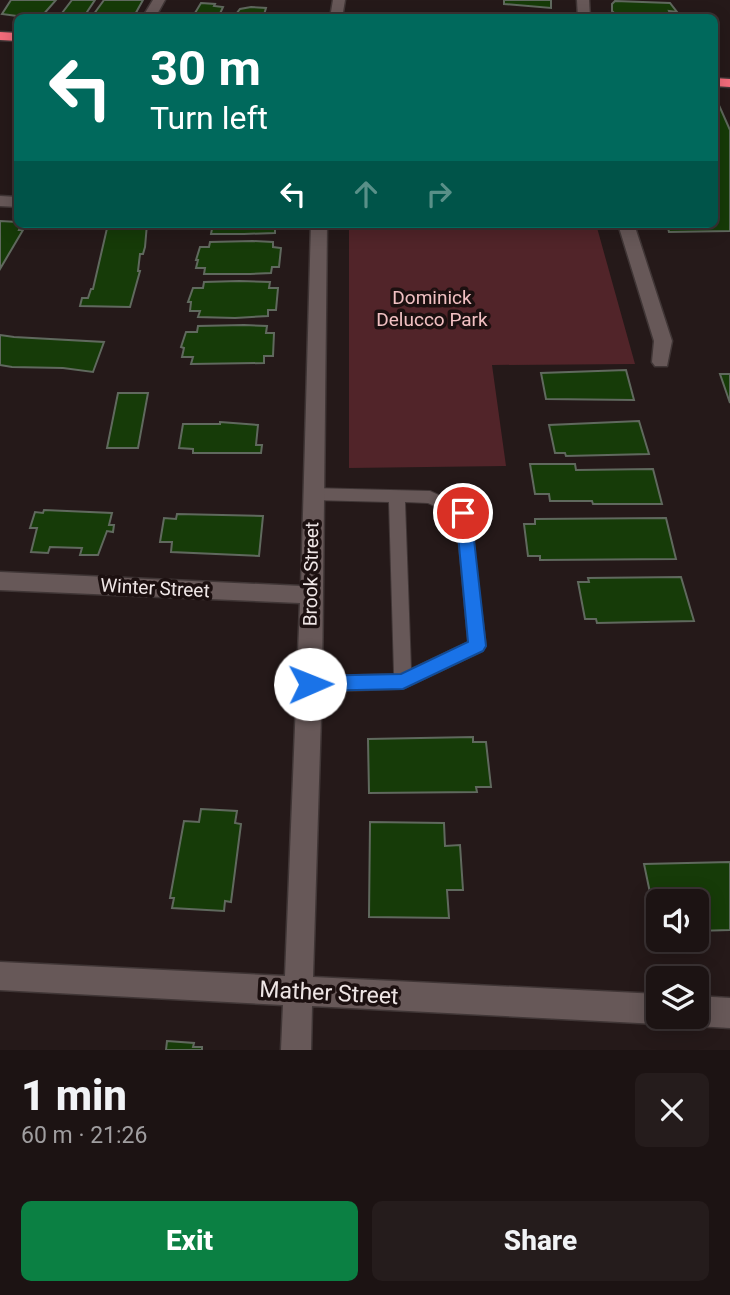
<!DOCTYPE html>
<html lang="en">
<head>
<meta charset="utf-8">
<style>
	:root { --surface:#1c1313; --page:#251c1c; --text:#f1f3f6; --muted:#a09ea0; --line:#3a3233; --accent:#0b8043 }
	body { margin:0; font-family:Roboto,sans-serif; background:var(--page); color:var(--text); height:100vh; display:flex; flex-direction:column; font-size:26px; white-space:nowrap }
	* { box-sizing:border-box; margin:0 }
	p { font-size:23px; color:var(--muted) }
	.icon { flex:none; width:38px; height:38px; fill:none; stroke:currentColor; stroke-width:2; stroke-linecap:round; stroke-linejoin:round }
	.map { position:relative; height:1050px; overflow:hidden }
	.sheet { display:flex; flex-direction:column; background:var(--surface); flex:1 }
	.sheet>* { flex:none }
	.banner { position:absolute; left:14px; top:14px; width:704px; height:214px; border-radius:10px; box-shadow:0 4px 18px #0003,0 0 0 2px var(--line); background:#00695c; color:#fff; overflow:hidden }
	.controls { position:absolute; left:646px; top:889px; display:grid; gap:14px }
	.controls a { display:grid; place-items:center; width:63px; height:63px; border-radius:10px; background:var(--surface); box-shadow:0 4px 18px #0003,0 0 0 2px var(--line); font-size:35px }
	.pin { position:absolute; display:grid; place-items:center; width:60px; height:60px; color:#fff; margin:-30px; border:4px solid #fff; border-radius:50%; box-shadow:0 2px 7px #0007 }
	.me { position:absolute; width:77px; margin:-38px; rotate:89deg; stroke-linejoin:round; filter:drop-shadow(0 0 5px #0008) }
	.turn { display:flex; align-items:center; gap:24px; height:147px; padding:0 21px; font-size:32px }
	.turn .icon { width:91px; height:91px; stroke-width:2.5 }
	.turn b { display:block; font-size:49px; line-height:60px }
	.lanes { display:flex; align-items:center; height:66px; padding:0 21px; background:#0003; justify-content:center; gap:35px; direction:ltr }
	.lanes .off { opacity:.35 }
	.round { display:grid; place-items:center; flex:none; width:74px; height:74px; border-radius:10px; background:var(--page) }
	.headline { display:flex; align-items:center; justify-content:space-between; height:119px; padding:0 21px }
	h1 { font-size:42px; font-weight:800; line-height:52px }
	.cta { display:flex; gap:14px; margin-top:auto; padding:14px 21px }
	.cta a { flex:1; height:80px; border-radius:10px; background:var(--accent); color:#fff; font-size:28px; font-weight:800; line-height:80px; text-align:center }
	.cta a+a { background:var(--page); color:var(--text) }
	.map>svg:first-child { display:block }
	.green { fill:#512429 }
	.building { fill:#163b08; stroke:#60695e; stroke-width:2 }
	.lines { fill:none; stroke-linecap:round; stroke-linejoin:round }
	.lane-casing { stroke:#403636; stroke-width:2 }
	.street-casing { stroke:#403636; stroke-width:3 }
	.highway-casing { stroke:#403636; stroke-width:3 }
	.lane { fill:#675858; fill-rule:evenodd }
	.street { fill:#675858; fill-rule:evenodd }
	.highway { fill:#f46c7b; fill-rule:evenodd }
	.route { fill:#1a73e8; stroke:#114b97; stroke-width:2 }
	.labels { text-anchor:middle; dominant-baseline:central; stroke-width:7; stroke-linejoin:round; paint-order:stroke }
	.park-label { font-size:19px; fill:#f1c0c2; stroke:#1c1010 }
	.street-label { font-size:19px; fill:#efe6e6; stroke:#1c1010 }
	.near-street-label { font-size:23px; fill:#efe6e6; stroke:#1c1010 }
</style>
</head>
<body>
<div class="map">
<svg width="730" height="1050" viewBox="0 0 730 1050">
	<rect width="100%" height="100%" fill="#251919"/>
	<path class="green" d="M 349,224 L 596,224 L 635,364 L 492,365 L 506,466 L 349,468 Z"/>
	<g class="building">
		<path d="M 11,0 L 56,0 L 42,16 L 32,18 L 2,14 Z"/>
		<path d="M 72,0 L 95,0 L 83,18 L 59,17 Z"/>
		<path d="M 104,0 L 143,0 L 133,18 L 91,18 Z"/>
		<path d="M 504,0 L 551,0 L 551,8 L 504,4 Z"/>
		<path d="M 615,1 L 670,3 L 677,12 L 669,11 L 672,18 L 617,16 L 612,11 L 612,4 Z"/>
		<path d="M 201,3 L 215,4 L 214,6 L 223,7 L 218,18 L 192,18 Z"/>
		<path d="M 251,7 L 266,8 L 263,18 L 233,18 L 240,9 Z"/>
		<path d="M 714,103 L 718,103 L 730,130 L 730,231 L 669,232 L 667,224 L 714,224 Z"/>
		<path d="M 0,221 L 18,222 L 22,224 L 19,230 L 23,230 L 0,269 Z"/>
		<path d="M 108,224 L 147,224 L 145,247 L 143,254 L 140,254 L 138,271 L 140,271 L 130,307 L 80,306 L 82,298 L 88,298 L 91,289 L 93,289 Z"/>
		<path d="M 203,224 L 283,224 L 282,228 L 275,228 L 275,233 L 244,234 L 211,234 L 212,229 L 203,229 Z"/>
		<path d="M 253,241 L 273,242 L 273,247 L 281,248 L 279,267 L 272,267 L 271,273 L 250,274 L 204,274 L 205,268 L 196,268 L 198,260 L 196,260 L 200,247 L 209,247 L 210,242 Z"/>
		<path d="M 239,281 L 270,282 L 269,288 L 278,288 L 276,310 L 268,310 L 268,316 L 235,318 L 198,317 L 200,311 L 190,311 L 191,302 L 188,302 L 193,288 L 203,288 L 204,282 Z"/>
		<path d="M 244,325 L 267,326 L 266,333 L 274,333 L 273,356 L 264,356 L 264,363 L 191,364 L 193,357 L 182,357 L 184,348 L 181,347 L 186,332 L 197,332 L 198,326 Z"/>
		<path d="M 0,335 L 14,337 L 104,342 L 93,372 L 63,368 L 12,367 L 0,365 Z"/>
		<path d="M 626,370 L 634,400 L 546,399 L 541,373 Z"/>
		<path d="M 720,374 L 730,374 L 730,403 Z"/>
		<path d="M 118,393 L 148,393 L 138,448 L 107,448 Z"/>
		<path d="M 639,421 L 649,454 L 566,456 L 565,453 L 555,453 L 549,425 Z"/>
		<path d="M 220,422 L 258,425 L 256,445 L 262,445 L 261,453 L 193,453 L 193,449 L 179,448 L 183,424 L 220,424 Z"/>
		<path d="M 530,464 L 575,464 L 576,470 L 653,469 L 662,504 L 593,504 L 592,501 L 550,501 L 549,494 L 535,494 Z"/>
		<path d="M 44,510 L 112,513 L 109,525 L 114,525 L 113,532 L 107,531 L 98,555 L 80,555 L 82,548 L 50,547 L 48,553 L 31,552 L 37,528 L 30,528 L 35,512 L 43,513 Z"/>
		<path d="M 177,514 L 263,516 L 259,556 L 171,552 L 172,542 L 160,542 L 164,518 L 176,519 Z"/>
		<path d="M 666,518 L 676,559 L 540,560 L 540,556 L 528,556 L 524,524 L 535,524 L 535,519 Z"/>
		<path d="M 681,577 L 694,621 L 597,623 L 596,619 L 585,619 L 578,582 L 589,582 L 588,578 Z"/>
		<path d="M 473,737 L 473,742 L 486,742 L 491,787 L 476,787 L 477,792 L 369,793 L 368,739 Z"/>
		<path d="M 201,809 L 237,811 L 235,823 L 241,824 L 231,902 L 225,901 L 224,911 L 172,908 L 174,898 L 170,898 L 184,821 L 199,822 Z"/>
		<path d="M 370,822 L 444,823 L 445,846 L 460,845 L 463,890 L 447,890 L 449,918 L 369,917 Z"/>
		<path d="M 730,862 L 730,930 L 696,931 L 696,901 L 658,901 L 658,931 L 644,864 Z"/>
		<path d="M 167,1041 L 194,1043 L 193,1047 L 202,1047 L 202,1050 L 166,1050 Z"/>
	</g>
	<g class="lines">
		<g class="lane-casing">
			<path id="lane" d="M 312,488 L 430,491 L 469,509 L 486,646 L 483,651 L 403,689 L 310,692 L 304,689 L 301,684 L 304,679 L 310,676 L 394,674 L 389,502 L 312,500 L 304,494 ZM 405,502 L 428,503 L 456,516 L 468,642 L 411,669 Z"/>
		</g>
		<g class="street-casing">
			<g id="street">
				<path d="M 153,0 L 165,0 L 155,18 L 142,18 Z"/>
				<path d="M 333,0 L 345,0 L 342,18 L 330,18 Z"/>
				<path d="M 577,0 L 589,0 L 590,18 L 578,18 Z"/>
				<path d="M 0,196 L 18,197 L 18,207 L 0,206 Z"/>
				<path d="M 311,224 L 327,224 L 322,684 L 313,977 L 658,994 L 658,1017 L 669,1017 L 668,1019 L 658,1024 L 312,1006 L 311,1050 L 281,1050 L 283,1005 L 0,990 L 0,962 L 285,976 L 300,603 L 0,590 L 0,572 L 301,586 Z"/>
				<path d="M 618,224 L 634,224 L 672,341 L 667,366 L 655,366 L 652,362 L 654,341 Z"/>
				<path d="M 696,996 L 730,998 L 730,1028 L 696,1026 L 686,1021 L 684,1017 L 696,1017 Z"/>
			</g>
		</g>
		<g class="highway-casing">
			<g id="highway">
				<path d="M 0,32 L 18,33 L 18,41 L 0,40 Z"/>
				<path d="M 714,78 L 730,79 L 730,87 L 714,86 Z"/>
			</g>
		</g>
		<use href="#lane" class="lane"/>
		<use href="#street" class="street"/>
		<use href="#highway" class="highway"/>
	</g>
	<path class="route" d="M 463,507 L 471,513 L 486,646 L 483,651 L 403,689 L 310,691 L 303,689 L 301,684 L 303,678 L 310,676 L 401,674 L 468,642 L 456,513 Z"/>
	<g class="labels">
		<g class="park-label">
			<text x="432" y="297">Dominick<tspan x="432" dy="22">Delucco Park</tspan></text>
		</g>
		<g class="street-label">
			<text transform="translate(311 574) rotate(-89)">Brook Street</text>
			<text transform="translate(155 588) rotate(3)">Winter Street</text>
		</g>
		<g class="near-street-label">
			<text transform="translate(329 993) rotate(3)">Mather Street</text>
		</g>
	</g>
</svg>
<div class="controls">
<a><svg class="icon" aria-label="sound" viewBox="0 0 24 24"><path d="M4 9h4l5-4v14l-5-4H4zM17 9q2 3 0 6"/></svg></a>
<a><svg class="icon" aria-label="layers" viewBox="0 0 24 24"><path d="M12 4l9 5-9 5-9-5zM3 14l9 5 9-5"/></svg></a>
</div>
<div class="pin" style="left:463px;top:513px;background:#d93025"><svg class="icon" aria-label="arrive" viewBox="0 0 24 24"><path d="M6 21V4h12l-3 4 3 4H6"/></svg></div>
<svg class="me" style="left:310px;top:684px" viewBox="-20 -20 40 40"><circle r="19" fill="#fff"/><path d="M0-13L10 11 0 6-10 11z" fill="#1a73e8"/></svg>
<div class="banner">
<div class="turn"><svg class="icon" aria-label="left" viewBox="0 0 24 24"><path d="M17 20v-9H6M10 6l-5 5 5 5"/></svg><div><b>30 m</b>Turn left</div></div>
<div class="lanes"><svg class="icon" aria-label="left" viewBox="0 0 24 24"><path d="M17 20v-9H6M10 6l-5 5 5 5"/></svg><svg class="icon off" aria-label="ahead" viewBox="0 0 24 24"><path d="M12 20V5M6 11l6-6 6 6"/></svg><svg class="icon off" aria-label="right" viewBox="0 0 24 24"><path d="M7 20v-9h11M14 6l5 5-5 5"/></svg></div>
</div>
</div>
<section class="sheet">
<div class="headline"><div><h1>1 min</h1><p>60 m · 21:26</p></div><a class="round"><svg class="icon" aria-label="close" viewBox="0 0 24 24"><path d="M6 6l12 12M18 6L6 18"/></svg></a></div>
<div class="cta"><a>Exit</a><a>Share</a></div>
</section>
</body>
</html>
